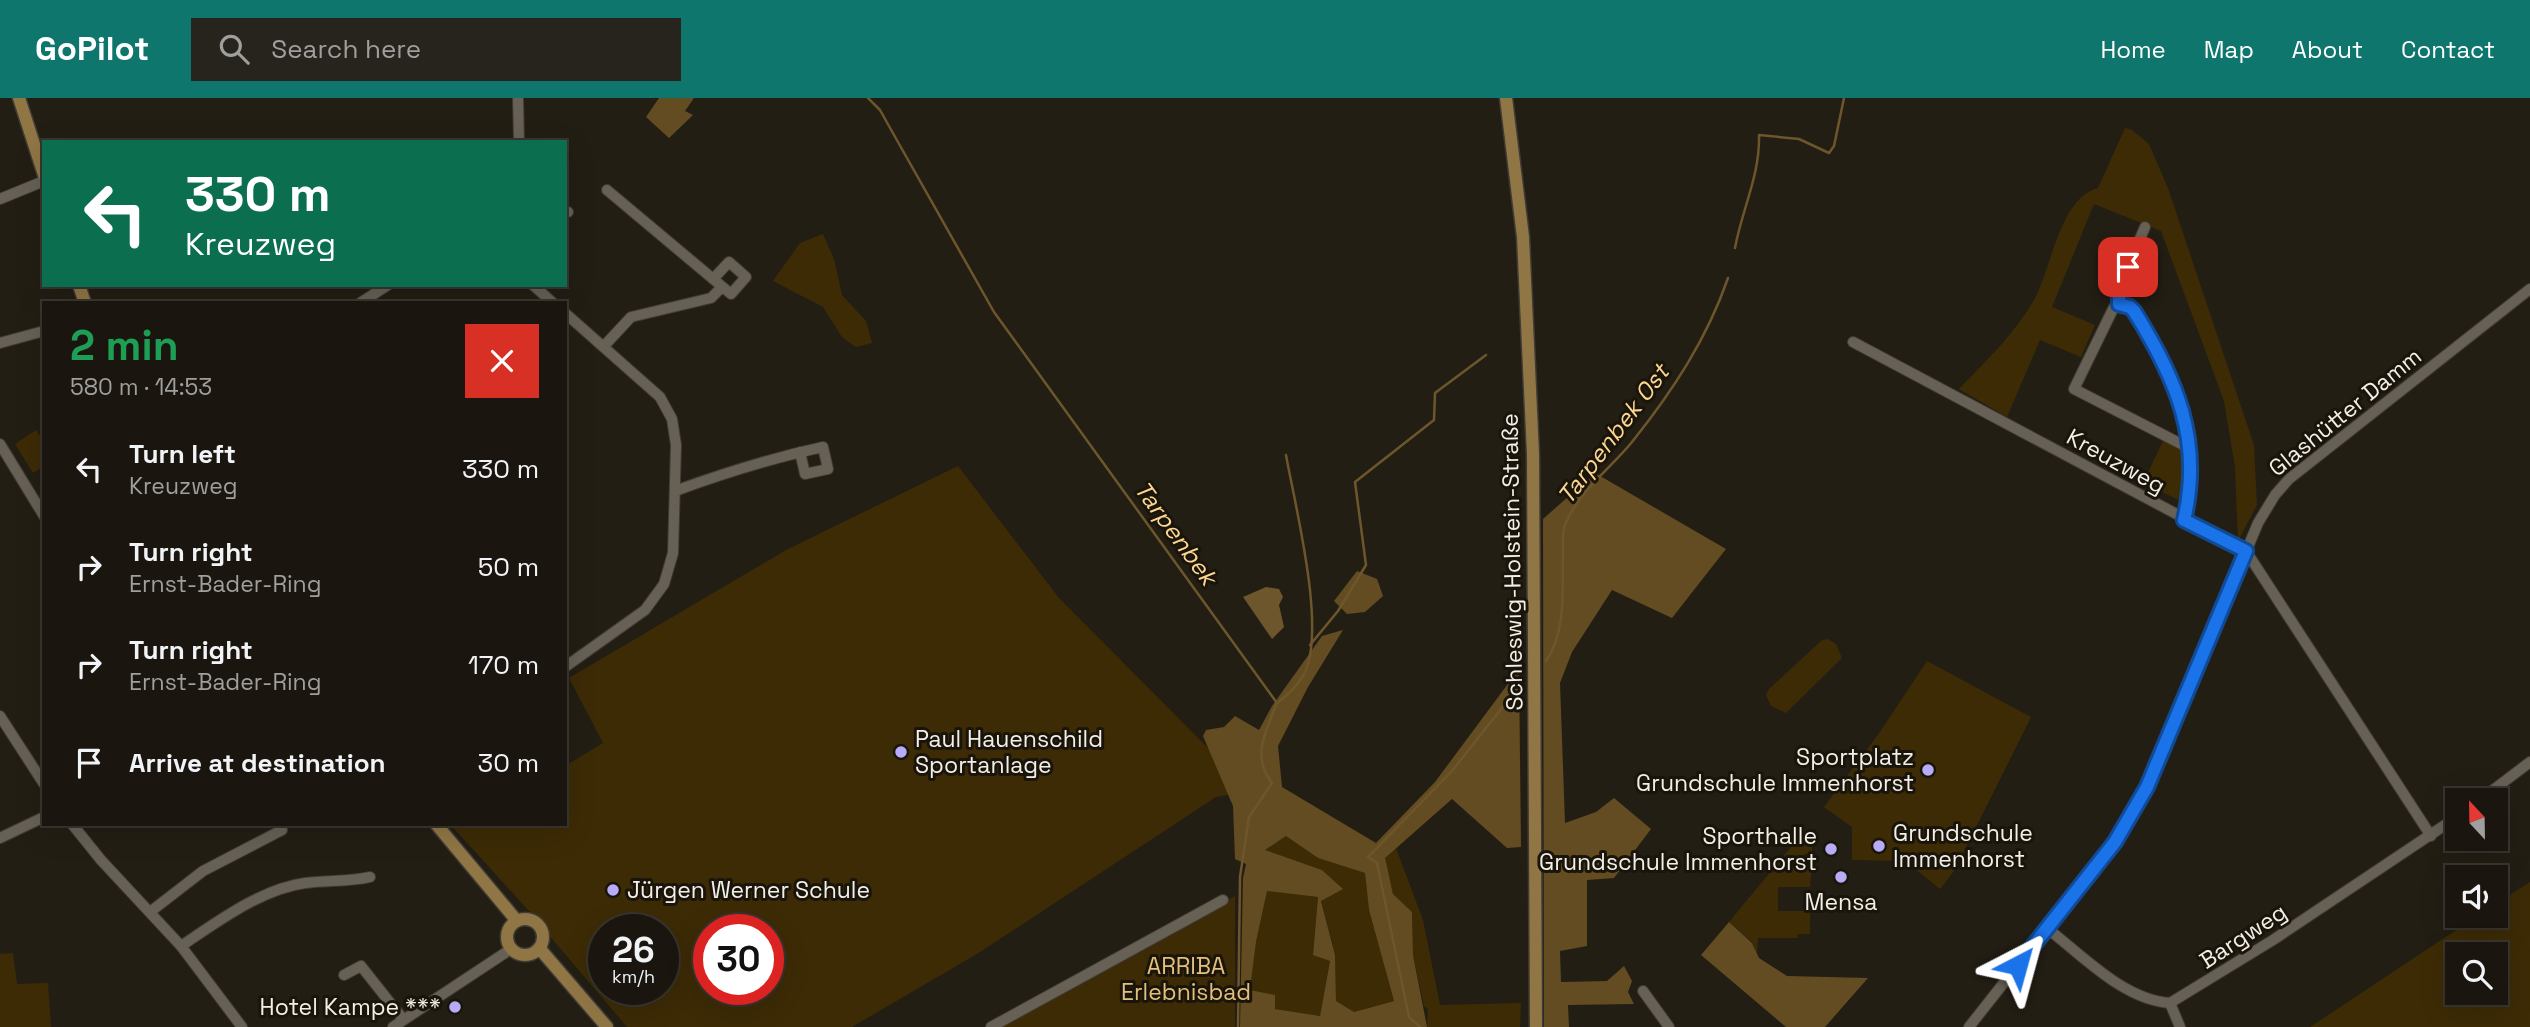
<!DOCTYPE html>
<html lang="en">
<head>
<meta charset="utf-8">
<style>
	:root { --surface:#1a160f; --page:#27231d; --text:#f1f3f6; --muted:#9f9f9e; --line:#38352f; --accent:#0f766e }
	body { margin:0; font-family:"Space Grotesk",sans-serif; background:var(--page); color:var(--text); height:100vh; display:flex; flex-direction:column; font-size:26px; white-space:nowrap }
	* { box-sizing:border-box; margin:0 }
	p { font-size:23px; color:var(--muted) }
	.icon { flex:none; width:38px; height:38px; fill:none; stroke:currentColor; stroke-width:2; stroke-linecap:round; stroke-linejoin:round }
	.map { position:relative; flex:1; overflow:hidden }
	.details { position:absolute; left:42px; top:203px; width:525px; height:525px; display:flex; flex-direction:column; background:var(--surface); border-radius:0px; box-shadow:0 7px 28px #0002,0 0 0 2px var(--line) }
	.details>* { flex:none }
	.top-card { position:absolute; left:42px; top:42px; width:525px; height:147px; border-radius:0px; box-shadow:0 7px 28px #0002,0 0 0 2px var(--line); background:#0b6e4f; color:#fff; overflow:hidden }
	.needle { width:46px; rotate:338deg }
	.buttons { position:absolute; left:2445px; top:690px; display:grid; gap:14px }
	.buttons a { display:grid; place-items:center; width:63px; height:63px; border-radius:0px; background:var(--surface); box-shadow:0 7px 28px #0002,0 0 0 2px var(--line); font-size:35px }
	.speed { position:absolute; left:588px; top:816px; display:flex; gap:14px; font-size:35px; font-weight:700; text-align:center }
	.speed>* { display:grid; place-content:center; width:91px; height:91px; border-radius:50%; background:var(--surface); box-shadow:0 7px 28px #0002,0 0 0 2px var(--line); line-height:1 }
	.speed small { font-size:18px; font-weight:400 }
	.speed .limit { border:10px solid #d22; background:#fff; color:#111 }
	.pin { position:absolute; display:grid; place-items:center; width:60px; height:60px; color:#fff; margin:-30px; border-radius:14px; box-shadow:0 4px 10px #0006 }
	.me { position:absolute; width:77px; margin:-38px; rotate:39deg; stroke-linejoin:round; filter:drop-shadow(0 0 5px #0008) }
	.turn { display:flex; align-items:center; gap:24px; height:147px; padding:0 28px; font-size:32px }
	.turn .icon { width:91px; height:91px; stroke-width:2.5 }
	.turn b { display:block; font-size:49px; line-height:60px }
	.round { display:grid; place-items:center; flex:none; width:74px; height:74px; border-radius:0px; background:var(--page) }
	.headline { display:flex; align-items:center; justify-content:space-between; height:119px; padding:0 28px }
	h1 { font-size:42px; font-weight:700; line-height:52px; color:#1e9e55 }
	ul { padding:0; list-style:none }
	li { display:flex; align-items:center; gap:21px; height:98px; padding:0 28px }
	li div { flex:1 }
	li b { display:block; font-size:26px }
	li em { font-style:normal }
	header { display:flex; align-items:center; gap:42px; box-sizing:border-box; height:98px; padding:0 35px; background:var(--accent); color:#fff }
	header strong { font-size:33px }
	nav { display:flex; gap:38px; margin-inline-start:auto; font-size:24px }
	.search { width:490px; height:63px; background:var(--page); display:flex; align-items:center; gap:18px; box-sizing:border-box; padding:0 24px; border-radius:0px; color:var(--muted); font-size:26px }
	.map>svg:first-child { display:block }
	.green { fill:#3d2b06; fill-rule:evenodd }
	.forest { fill:#634c21; fill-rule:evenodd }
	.water { fill:#6d562b }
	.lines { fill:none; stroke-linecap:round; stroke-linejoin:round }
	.stream { stroke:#6d562b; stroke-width:2.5 }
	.minor-casing { stroke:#403b35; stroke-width:12 }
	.major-casing { stroke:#403b35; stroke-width:15 }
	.minor { stroke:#666055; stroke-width:10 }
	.major { stroke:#907645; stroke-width:12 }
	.route-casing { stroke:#114b97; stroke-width:18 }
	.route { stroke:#1a73e8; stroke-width:12 }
	.poi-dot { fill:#b8abf7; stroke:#1a150b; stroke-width:2.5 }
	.labels { text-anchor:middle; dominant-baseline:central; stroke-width:6; stroke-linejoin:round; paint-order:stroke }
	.street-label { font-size:23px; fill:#f3efe8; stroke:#1a150b }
	.poi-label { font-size:23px; fill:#f3efe8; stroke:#1a150b; text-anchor:start }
	.park-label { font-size:23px; fill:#e5bf7a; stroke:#1a150b }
	.water-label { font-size:24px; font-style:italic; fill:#fdd691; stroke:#1a150b }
</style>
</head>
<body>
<header>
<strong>GoPilot</strong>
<div class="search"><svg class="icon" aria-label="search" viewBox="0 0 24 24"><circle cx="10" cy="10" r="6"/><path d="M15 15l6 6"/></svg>Search here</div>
<nav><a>Home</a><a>Map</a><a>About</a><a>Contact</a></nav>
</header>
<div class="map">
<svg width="2530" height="929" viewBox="0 0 2530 929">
	<rect width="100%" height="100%" fill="#231e14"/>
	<g class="green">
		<path d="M 2125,30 L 2132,32 L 2149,46 L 2168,90 L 2254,347 L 2257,407 L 2238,443 L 2235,369 L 2224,303 L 2161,133 L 2094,106 L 2052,209 L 2095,227 L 2081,259 L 2040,242 L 2007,319 L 1959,291 C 1985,264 2014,236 2033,204 C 2052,171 2059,100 2098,90 Z"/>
		<path d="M 823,136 L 834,161 L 842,197 L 866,223 L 872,245 L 856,249 L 842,239 L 823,209 L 773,183 L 800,145 Z"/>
		<path d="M 36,332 L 44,344 L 44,368 L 33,375 L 15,346 Z"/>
		<path d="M 2163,343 L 2184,353 L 2187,385 L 2183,404 L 2143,385 Z"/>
		<path d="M 958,368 L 1059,500 L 1225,667 L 1245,694 L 1216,699 L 977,856 L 852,929 L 627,929 L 548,836 L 542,821 L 528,812 L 450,726 L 565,726 L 565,668 L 603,645 L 569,580 L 786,452 ZM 604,831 L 663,831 L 663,891 L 604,891 ZM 709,831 L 768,831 L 768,891 L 709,891 Z"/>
		<path d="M 1828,541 L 1836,546 L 1842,560 L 1786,615 L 1771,608 L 1766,597 L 1769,591 L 1822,542 Z"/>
		<path d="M 1927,563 L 2031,619 L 1954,773 L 1940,791 L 1905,763 L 1852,762 L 1852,729 L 1824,709 L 1880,634 Z"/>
		<path d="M 1805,732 L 1812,737 L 1812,756 L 1804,756 L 1804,768 L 1812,768 L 1810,789 L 1778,789 L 1778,813 L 1810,813 L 1810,836 L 1798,836 L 1798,840 L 1758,840 L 1757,856 L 1752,844 L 1729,824 Z"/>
		<path d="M 1286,738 L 1318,760 L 1365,775 L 1369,812 L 1394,903 L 1354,914 L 1336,903 L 1335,857 L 1321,802 L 1342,791 L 1322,772 L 1264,752 Z"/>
		<path d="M 1396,750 L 1423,822 L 1440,907 L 1521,905 L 1520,929 L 1427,929 L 1428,911 L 1424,908 L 1413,857 L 1412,814 L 1393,796 L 1384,760 Z"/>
		<path d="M 2530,784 L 2530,929 L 2310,929 L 2479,817 L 2496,817 L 2496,806 ZM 2457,856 L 2496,856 L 2496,894 L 2457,894 Z"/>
		<path d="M 1267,792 L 1318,799 L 1313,856 L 1330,863 L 1320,918 L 1275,911 L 1250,892 L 1256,844 Z"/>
		<path d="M 1235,798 L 1235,929 L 1001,929 Z"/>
		<path d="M 13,855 L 17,886 L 48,885 L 51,929 L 0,929 L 0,856 Z"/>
	</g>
	<g class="forest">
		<path d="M 659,0 L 694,0 L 685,13 L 693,17 L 669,40 L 646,19 Z"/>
		<path d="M 1595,375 L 1726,451 L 1672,520 L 1612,492 L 1572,554 L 1560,585 L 1565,725 L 1596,714 L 1614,700 L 1651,731 L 1614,780 L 1587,782 L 1587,848 L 1560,853 L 1561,884 L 1607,883 L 1624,868 L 1632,883 L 1628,894 L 1634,906 L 1568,907 L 1569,929 L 1544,929 L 1543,421 Z"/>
		<path d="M 1357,473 L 1377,481 L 1383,498 L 1365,514 L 1347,516 L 1334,503 Z"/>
		<path d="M 1343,532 L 1308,589 L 1278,648 L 1282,689 L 1376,745 L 1435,684 L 1519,571 L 1521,749 L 1507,750 L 1452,701 L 1385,760 L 1393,796 L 1412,814 L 1413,857 L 1427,929 L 1240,929 L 1243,780 L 1246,766 L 1235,761 L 1233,708 L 1203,638 L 1206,632 L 1224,629 L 1235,618 L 1259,632 L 1272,608 L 1322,538 ZM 1286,738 L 1318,760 L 1365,775 L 1369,812 L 1394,903 L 1354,914 L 1336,903 L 1335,857 L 1321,803 L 1343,791 L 1322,772 L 1265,752 ZM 1267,793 L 1318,799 L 1313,857 L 1330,863 L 1320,918 L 1275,911 L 1275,897 L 1250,892 L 1256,844 Z"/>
		<path d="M 1729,824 L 1752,845 L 1759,860 L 1787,878 L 1868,880 L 1825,929 L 1786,929 L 1701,857 Z"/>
	</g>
	<path class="water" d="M 1266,489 L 1279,491 L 1283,499 L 1279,507 L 1284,529 L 1272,541 L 1243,499 Z"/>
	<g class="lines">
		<g class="stream">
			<path d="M 868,0 L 880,12 L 894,37 L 994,214 L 1277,605 C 1266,633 1251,658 1272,685 L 1249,719 L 1240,779 L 1238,929"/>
			<path d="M 1735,150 C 1742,111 1760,78 1759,37 L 1799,41 L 1829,55 L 1834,48 L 1844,0"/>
			<path d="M 1310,547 L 1338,513 L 1366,467 L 1355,384 L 1434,322 L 1435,295 L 1486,257"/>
			<path d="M 1546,563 C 1567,533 1562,489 1563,454 C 1563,446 1562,435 1565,427 C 1576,396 1611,370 1632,344 C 1672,294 1707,241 1728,180"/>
			<path d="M 1277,605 C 1287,598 1296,589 1303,578 C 1328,535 1295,408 1286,357"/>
			<path d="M 1420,929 L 1409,919 L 1377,765 L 1368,759 L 1452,673 L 1516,592"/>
		</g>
		<g class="minor-casing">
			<g id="minor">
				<path d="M 518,0 L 519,44"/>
				<path d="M 607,92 L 731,196 L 746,179 L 729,164 L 713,181"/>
				<path d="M 0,101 L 44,83"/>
				<path d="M 565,114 L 568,114"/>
				<path d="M 533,187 L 553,205"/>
				<path d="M 360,205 L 388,187"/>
				<path d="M 2119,207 L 2119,189 L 2145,129"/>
				<path d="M 565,215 L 660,299 L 672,321 L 676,347 L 673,455 L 664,486 L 645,512 L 565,569"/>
				<path d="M 1853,244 L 2246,453 L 2431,738"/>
				<path d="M 0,245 L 44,233"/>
				<path d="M 604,248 L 631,219 L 711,200 L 722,189"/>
				<path d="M 0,346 L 44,418"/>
				<path d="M 675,393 C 724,375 772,360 823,349 L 828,371 L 805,376 L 800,354"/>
				<path d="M 2184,422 C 2202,342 2176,280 2135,213 L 2125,207 L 2114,209 L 2074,291 L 2191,351"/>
				<path d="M 0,618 L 44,686"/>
				<path d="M 2480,702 L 2530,664"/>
				<path d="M 72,726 L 101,762 L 181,848 L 242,929"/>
				<path d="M 0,740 L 44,719"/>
				<path d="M 150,814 L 203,773 L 282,732"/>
				<path d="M 2048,831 C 2083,858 2124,902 2170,905 L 2273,842 L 2457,719"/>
				<path d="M 181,848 C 217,824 261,791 305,785 C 327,782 348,784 370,779"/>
				<path d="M 344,877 L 361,868 L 403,921"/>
				<path d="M 1643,893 L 1669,929"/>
				<path d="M 2170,905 L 2180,929"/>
				<path d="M 393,929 L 511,851"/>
				<path d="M 991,929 L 1223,802"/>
				<path d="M 1969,929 L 2115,744 L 2147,689 L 2166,646 L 2258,425 L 2275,397 L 2289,381 L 2530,191"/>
			</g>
		</g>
		<g class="major-casing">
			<g id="major">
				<path d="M 19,0 L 44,77"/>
				<path d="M 1506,0 L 1523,139 L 1533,356 L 1536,929"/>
				<path d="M 79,187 L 85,205"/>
				<path d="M 436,726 L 517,823"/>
				<circle cx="525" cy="839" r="18"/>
				<path d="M 540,851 L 607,929"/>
			</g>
		</g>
		<use href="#minor" class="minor"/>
		<use href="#major" class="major"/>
	</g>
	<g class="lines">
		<g class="route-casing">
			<path id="route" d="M 2018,867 L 2115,744 L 2147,689 L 2246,453 L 2184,422 C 2203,342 2176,280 2134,213 L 2130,209 L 2119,206 L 2119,189 L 2128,169"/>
		</g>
		<use href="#route" class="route"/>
	</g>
	<g class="poi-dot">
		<circle cx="901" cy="654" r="7"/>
		<circle cx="1928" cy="672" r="7"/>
		<circle cx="1879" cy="748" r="7"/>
		<circle cx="1831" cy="751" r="7"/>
		<circle cx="1841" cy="779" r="7"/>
		<circle cx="613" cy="792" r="7"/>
		<circle cx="455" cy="909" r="7"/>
	</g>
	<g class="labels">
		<g class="street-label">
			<text transform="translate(2345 314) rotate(-39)">Glashütter Damm</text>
			<text transform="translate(2116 363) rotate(29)">Kreuzweg</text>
			<text transform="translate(1512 464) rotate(-91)">Schleswig-Holstein-Straße</text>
			<text transform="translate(2243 838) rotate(-33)">Bargweg</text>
		</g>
		<g class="poi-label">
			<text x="915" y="641">Paul Hauenschild<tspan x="915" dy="26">Sportanlage</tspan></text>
			<text x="1914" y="659" text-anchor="end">Sportplatz<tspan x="1914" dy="26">Grundschule Immenhorst</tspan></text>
			<text x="1893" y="735">Grundschule<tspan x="1893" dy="26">Immenhorst</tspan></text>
			<text x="1817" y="738" text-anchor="end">Sporthalle<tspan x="1817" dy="26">Grundschule Immenhorst</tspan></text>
			<text x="627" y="792">Jürgen Werner Schule</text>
			<text x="1841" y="804" text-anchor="middle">Mensa</text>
			<text x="441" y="909" text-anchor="end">Hotel Kampe ***</text>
		</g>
		<g class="park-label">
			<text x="1186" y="868">ARRIBA<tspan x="1186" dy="26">Erlebnisbad</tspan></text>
		</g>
		<g class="water-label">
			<text transform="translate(1613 336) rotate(-53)">Tarpenbek Ost</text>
			<text transform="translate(1176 435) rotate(54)">Tarpenbek</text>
		</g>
	</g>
</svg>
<div class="buttons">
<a><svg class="needle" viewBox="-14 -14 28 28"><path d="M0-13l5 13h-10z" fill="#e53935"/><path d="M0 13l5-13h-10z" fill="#9f9f9e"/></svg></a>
<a><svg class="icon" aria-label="sound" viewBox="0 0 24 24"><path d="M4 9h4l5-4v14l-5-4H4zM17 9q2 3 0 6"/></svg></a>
<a><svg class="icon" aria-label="search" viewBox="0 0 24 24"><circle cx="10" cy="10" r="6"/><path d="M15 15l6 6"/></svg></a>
</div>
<div class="speed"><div>26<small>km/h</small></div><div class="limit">30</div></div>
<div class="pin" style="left:2128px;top:169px;background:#d93025"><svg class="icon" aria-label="arrive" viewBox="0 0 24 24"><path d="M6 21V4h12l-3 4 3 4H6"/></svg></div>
<svg class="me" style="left:2018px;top:867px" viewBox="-20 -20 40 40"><path d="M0-17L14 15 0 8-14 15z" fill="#1a73e8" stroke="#fff" stroke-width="4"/></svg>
<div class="top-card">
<div class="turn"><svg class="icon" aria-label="left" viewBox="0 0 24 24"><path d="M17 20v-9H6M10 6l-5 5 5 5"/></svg><div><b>330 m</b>Kreuzweg</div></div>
</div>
<section class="details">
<div class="headline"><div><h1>2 min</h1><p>580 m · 14:53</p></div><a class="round" style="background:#d93025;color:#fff"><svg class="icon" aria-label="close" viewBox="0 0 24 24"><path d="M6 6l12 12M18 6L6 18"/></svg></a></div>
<ul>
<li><svg class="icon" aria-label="left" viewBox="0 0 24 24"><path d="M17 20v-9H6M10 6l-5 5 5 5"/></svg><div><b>Turn left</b><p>Kreuzweg</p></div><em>330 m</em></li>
<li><svg class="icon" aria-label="right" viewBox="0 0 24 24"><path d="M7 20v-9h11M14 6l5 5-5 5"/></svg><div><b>Turn right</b><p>Ernst-Bader-Ring</p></div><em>50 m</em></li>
<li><svg class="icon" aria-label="right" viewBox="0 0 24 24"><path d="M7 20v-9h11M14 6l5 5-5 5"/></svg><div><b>Turn right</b><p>Ernst-Bader-Ring</p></div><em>170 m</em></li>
<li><svg class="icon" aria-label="arrive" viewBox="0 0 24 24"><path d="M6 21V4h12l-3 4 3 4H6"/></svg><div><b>Arrive at destination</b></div><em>30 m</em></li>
</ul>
</section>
</div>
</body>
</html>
